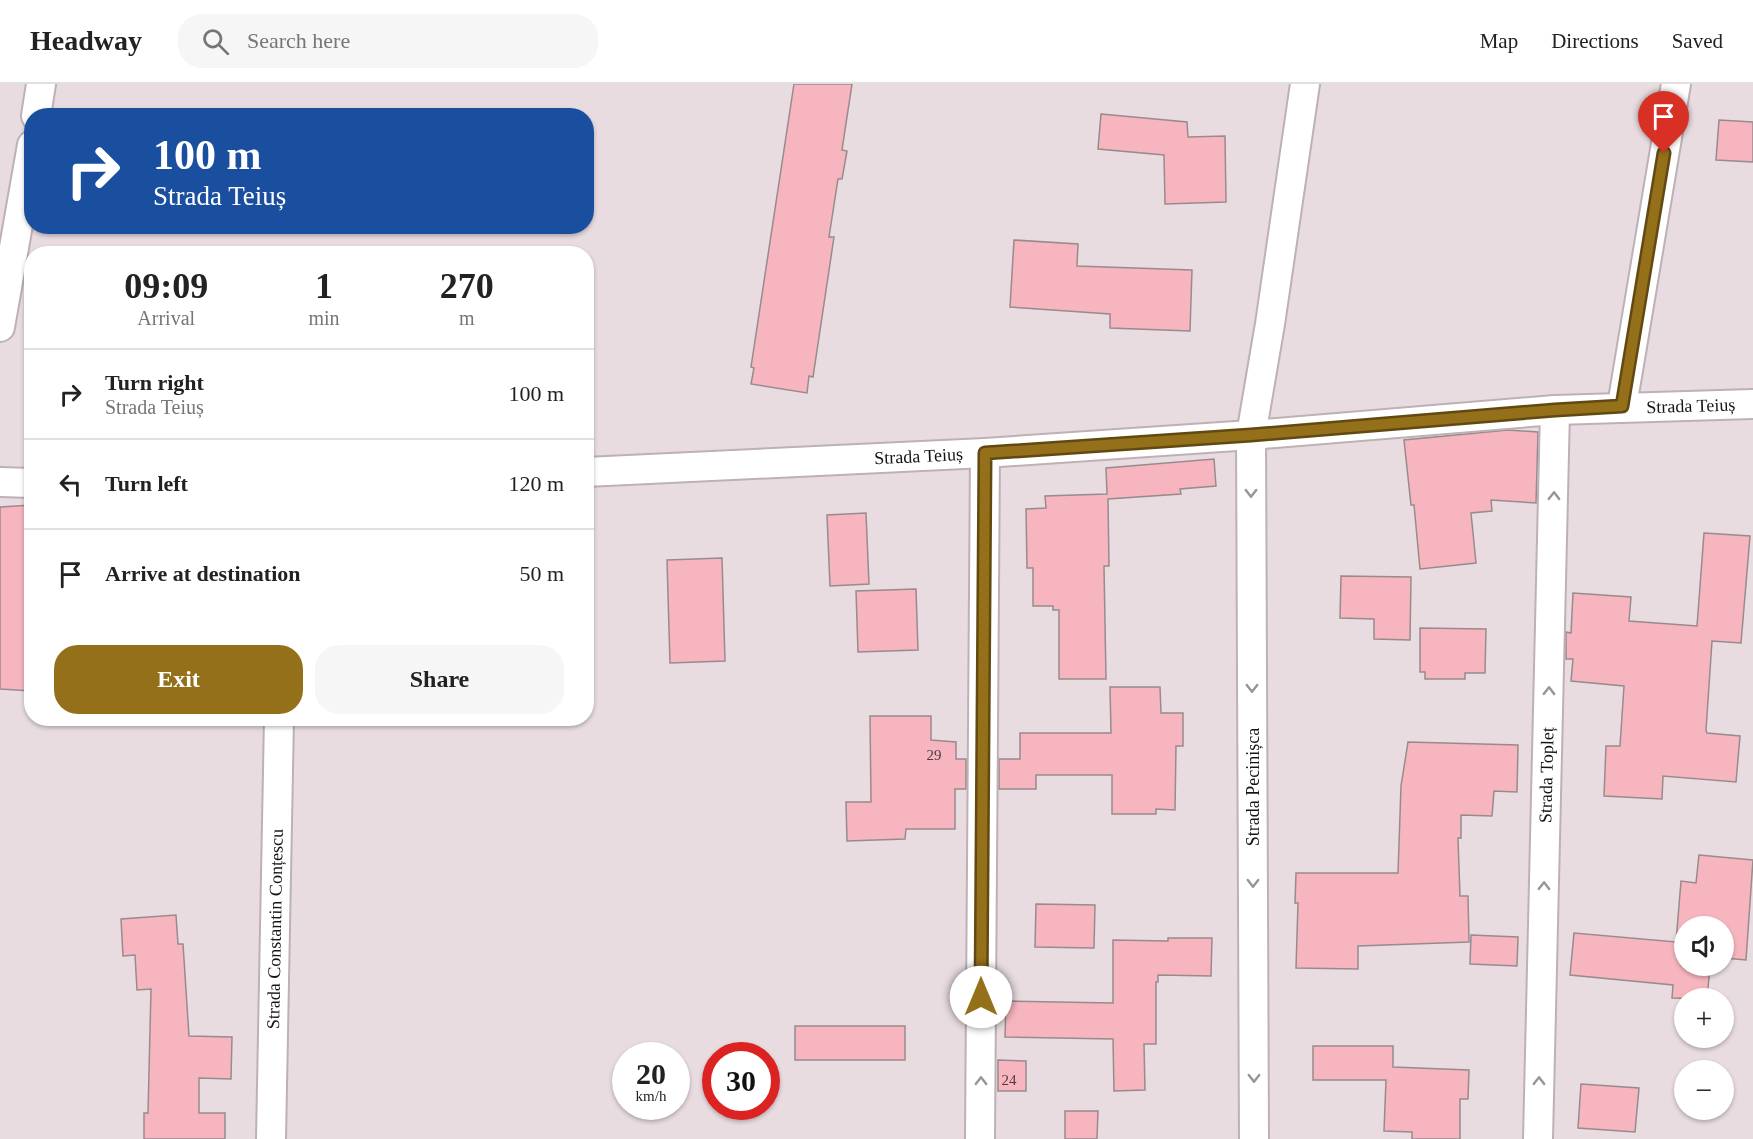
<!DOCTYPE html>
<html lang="en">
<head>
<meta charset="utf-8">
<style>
	:root { --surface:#fff; --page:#f6f6f6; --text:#222; --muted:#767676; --line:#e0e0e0; --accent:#95701a }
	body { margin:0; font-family:"Times New Roman",serif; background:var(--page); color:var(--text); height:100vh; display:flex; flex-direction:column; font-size:22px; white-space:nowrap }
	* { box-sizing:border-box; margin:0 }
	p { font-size:20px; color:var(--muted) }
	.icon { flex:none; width:33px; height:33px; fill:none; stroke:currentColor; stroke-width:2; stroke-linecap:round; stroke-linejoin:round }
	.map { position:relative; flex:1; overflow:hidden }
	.sheet { position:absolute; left:24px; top:162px; width:570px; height:480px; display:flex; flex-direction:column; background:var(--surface); border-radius:24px; box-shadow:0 2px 4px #0004 }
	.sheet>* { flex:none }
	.banner { position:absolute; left:24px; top:24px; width:570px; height:126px; border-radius:24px; box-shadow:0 2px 4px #0004; background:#1a4fa0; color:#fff; overflow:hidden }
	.buttons { position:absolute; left:1674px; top:832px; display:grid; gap:12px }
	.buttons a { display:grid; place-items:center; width:60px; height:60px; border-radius:50%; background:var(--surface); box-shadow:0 2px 4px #0004; font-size:30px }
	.speed { position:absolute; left:612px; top:958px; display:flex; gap:12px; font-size:30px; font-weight:700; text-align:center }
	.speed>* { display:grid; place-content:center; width:78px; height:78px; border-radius:50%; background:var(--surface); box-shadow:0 2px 4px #0004; line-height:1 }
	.speed small { font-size:15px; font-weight:400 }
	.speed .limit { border:9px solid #d22; background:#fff; color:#111 }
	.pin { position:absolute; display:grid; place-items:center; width:51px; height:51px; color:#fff; margin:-62px -26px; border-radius:50% 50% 50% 0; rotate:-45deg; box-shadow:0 0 6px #0007 }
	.pin .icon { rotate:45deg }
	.me { position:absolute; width:66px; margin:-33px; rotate:0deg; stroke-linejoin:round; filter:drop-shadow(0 0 4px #0008) }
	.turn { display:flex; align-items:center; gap:21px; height:126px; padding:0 30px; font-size:27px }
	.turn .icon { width:78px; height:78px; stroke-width:2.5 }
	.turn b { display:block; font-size:42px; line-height:51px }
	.eta { display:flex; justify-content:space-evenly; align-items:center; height:102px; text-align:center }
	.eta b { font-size:36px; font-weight:700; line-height:42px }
	.primary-button { display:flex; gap:12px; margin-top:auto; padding:12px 30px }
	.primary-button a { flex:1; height:69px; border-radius:24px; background:var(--accent); color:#fff; font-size:24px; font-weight:700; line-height:69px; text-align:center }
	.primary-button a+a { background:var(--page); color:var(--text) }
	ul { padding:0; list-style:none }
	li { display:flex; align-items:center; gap:18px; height:90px; padding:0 30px; border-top:2px solid var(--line) }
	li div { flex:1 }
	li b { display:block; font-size:22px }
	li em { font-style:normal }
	header { display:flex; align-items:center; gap:36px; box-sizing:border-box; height:84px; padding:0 30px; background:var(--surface); border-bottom:2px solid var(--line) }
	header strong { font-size:28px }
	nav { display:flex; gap:33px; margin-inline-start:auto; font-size:21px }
	.search { width:420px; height:54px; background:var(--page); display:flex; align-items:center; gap:15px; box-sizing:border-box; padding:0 21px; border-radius:24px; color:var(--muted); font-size:22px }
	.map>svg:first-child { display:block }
	.building { fill:#f7b5bf; stroke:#988b8d; stroke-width:1.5 }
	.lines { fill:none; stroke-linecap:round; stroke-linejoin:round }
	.minor-casing { stroke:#bdb1b6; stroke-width:32 }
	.minor { stroke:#fff; stroke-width:28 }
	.oneway { stroke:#979596 }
	.route-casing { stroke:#614911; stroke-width:15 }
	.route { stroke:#95701a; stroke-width:10 }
	.labels { text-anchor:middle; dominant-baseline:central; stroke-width:5; stroke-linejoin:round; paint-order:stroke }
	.number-label { font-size:15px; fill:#503c40 }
	.street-label { font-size:18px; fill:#181416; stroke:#fff }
</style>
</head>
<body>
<header>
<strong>Headway</strong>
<div class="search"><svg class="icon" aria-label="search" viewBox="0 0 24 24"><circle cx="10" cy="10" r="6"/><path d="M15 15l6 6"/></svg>Search here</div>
<nav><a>Map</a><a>Directions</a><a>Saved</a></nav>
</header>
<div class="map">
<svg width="1753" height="1055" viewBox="0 0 1753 1055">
	<rect width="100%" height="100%" fill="#e8dce1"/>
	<g class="building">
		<path d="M 794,0 L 852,0 L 842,66 L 847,67 L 842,95 L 838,95 L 829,153 L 834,153 L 813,293 L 809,292 L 807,309 L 751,300 L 754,284 L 751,283 Z"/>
		<path d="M 1101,30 L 1187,38 L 1188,53 L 1225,52 L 1226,118 L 1165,120 L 1164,71 L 1098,65 Z"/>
		<path d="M 1719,36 L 1753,38 L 1753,78 L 1716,76 Z"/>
		<path d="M 1014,156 L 1078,160 L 1077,182 L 1192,186 L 1190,247 L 1110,244 L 1110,230 L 1010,223 Z"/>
		<path d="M 1508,346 L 1538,348 L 1536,419 L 1491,416 L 1492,427 L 1471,429 L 1476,479 L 1420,485 L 1414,421 L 1411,421 L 1404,356 Z"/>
		<path d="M 1214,375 L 1216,402 L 1180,405 L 1181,410 L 1108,415 L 1109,482 L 1104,482 L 1106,595 L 1059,595 L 1059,526 L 1053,526 L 1053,522 L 1033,522 L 1033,484 L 1027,484 L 1026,425 L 1046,424 L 1045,412 L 1107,410 L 1106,384 Z"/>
		<path d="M 32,421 L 32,607 L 0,605 L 0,423 Z"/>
		<path d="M 866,429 L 869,500 L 830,502 L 827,431 Z"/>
		<path d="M 1704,449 L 1750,452 L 1741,559 L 1712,557 L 1706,646 L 1707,649 L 1740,652 L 1736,698 L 1663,692 L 1662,715 L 1604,712 L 1606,662 L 1620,662 L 1624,602 L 1571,597 L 1573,575 L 1566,575 L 1566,548 L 1571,549 L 1573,509 L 1631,513 L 1629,537 L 1697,542 Z"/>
		<path d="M 722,474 L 725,577 L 670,579 L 667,476 Z"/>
		<path d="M 1341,492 L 1411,493 L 1410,556 L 1374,555 L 1374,535 L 1340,534 Z"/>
		<path d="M 916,505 L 918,566 L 858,568 L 856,507 Z"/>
		<path d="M 1420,544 L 1486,545 L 1485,589 L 1465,589 L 1465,595 L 1425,595 L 1425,588 L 1420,588 Z"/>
		<path d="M 1110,603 L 1160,603 L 1161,629 L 1183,629 L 1183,662 L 1176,662 L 1175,726 L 1156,725 L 1156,730 L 1112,730 L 1112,691 L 1036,691 L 1036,705 L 999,705 L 999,675 L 1020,675 L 1020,649 L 1111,649 Z"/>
		<path d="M 870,632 L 931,632 L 931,656 L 956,658 L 956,675 L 966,675 L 966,705 L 955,705 L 955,745 L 906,745 L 905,755 L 847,757 L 846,718 L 871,718 Z"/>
		<path d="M 1408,658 L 1518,661 L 1517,708 L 1494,707 L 1492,732 L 1461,731 L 1461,754 L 1458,754 L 1460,812 L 1468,812 L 1469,858 L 1358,862 L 1358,885 L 1296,884 L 1298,819 L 1295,819 L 1296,789 L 1398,789 L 1401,702 Z"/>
		<path d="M 1699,771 L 1753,776 L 1746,876 L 1724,874 L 1724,843 L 1684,843 L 1684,882 L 1710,882 L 1707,915 L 1672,914 L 1673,901 L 1570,891 L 1574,849 L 1676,858 L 1681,797 L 1696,799 Z"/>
		<path d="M 1036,820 L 1095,821 L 1094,864 L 1035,863 Z"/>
		<path d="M 176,831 L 178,860 L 183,860 L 189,952 L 232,953 L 231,995 L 199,994 L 199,1029 L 225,1029 L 225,1055 L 144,1055 L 144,1029 L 148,1029 L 151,905 L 137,906 L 135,871 L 123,872 L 121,835 Z"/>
		<path d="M 1471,851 L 1518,853 L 1517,882 L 1470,880 Z"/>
		<path d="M 1168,854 L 1212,854 L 1211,892 L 1158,891 L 1158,898 L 1156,898 L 1156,960 L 1144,960 L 1145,1006 L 1114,1007 L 1113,955 L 1005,953 L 1006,917 L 1113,919 L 1113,856 L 1168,857 Z"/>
		<rect x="795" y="942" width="110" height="34"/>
		<path d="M 1313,962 L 1393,962 L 1393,983 L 1469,986 L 1468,1015 L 1460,1015 L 1460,1055 L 1412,1055 L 1412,1048 L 1384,1047 L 1386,996 L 1313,996 Z"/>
		<path d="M 998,976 L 1026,977 L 1026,1007 L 998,1007 Z"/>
		<path d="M 1581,1000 L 1639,1004 L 1635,1048 L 1578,1044 Z"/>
		<path d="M 1065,1027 L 1098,1027 L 1097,1055 L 1065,1055 Z"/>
	</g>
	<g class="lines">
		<g class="minor-casing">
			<g id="minor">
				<path d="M 36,32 L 41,0"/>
				<path d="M 0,243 L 32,61"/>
				<path d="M 1622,322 L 1676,0"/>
				<path id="s1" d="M 586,388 L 985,369 L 1251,351 L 1555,326 L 1753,320"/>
				<path d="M 0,398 L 32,399"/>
				<path id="s2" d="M 271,1055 L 279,634"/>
				<path d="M 980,1055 L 985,369"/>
				<path d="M 1254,1055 L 1251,351 L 1270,240 L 1305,0"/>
				<path id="s3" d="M 1538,1055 L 1555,326"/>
			</g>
		</g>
		<use href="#minor" class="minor"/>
	</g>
	<defs><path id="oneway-chevron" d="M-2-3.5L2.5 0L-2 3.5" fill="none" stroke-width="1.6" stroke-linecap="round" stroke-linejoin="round" transform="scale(1.5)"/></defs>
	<g class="oneway">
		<use href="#oneway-chevron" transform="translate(1251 409) rotate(90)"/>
		<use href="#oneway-chevron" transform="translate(1554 412) rotate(-89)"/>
		<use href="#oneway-chevron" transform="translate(1252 604) rotate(90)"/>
		<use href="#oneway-chevron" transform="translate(1549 607) rotate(-89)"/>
		<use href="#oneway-chevron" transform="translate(1253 799) rotate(90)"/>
		<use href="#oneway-chevron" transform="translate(1544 802) rotate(-89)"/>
		<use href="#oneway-chevron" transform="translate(1254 994) rotate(90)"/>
		<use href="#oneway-chevron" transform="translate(981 997) rotate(-90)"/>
		<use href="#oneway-chevron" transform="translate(1539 997) rotate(-89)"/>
	</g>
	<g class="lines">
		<g class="route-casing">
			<path id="route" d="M 981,913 L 985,369 L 1251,351 L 1555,326 L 1622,322 L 1664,69"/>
		</g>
		<use href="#route" class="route"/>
	</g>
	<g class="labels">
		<g class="number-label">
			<text x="934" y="671">29</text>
			<text x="1009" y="996">24</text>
		</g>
		<g class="street-label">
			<text stroke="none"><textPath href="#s1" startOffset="1107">Strada Teiuș</textPath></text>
			<text stroke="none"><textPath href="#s1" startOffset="333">Strada Teiuș</textPath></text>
			<text stroke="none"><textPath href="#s3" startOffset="364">Strada Topleț</textPath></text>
			<text transform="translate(1253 703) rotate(-90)">Strada Pecinișca</text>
			<text stroke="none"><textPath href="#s2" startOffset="210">Strada Constantin Conțescu</textPath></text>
		</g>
	</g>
</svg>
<div class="buttons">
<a><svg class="icon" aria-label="sound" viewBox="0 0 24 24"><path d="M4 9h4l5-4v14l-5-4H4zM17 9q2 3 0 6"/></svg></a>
<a>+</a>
<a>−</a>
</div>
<div class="speed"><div>20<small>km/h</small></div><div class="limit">30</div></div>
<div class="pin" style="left:1664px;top:69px;background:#d93025"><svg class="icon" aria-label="arrive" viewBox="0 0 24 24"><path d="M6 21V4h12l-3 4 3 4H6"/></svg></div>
<svg class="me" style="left:981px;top:913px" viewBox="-20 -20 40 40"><circle r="19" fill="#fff"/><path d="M0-13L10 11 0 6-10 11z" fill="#95701a"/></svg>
<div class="banner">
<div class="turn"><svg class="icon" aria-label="right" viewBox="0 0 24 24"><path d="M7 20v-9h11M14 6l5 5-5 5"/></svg><div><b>100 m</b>Strada Teiuș</div></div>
</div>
<section class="sheet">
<div class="eta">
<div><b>09:09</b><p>Arrival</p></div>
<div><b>1</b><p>min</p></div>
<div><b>270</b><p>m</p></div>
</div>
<ul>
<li><svg class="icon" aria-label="right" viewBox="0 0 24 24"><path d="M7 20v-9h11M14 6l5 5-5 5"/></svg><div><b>Turn right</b><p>Strada Teiuș</p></div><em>100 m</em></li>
<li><svg class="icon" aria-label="left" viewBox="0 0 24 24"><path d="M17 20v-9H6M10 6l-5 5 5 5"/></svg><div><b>Turn left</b></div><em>120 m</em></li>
<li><svg class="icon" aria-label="arrive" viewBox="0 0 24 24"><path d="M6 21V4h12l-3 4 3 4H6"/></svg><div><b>Arrive at destination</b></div><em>50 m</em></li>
</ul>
<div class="primary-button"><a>Exit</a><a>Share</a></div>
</section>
</div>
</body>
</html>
